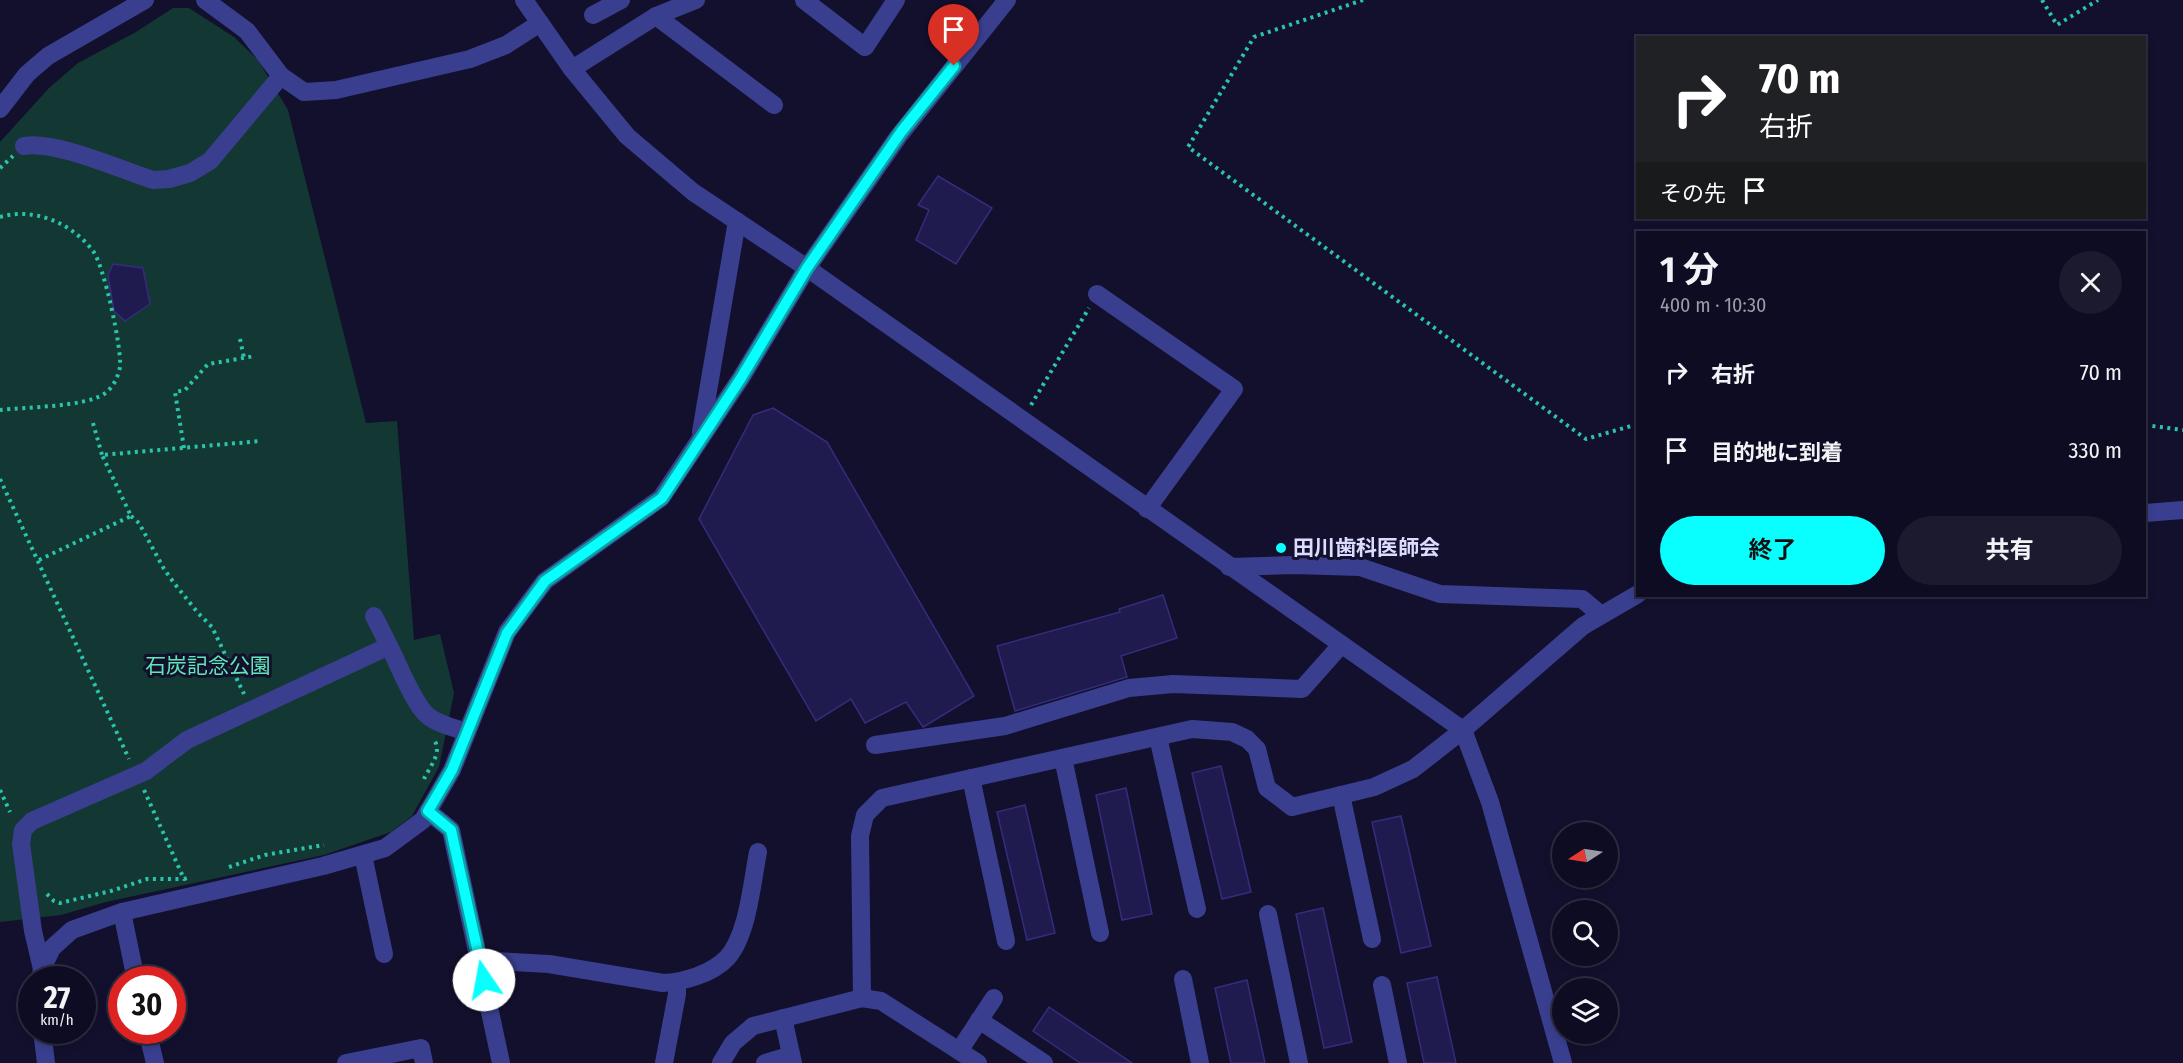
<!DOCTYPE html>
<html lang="ja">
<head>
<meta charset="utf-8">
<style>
	:root { --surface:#0e0c22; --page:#1c1a2f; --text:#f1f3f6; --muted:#9b9ba5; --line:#2e2c40; --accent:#08fffe }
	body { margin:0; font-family:"Fira Sans Condensed","Noto Sans JP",sans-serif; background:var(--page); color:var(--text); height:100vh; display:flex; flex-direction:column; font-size:22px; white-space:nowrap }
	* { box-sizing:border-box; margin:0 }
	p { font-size:20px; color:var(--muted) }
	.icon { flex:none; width:33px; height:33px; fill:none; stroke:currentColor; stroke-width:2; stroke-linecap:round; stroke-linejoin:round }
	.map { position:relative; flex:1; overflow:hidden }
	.drawer { position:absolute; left:1636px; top:231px; width:510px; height:366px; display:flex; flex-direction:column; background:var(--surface); border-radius:0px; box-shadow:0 3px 9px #0003,0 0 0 2px var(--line) }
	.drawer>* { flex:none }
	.banner { position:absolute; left:1636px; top:36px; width:510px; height:183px; border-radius:0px; box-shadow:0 3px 9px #0003,0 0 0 2px var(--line); background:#202124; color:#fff; overflow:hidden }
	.needle { width:39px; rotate:258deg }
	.tools { position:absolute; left:1552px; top:822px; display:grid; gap:12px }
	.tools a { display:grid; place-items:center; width:66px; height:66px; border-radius:50%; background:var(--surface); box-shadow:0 3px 9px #0003,0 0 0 2px var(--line); font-size:30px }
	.speed { position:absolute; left:18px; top:966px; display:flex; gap:12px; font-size:30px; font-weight:700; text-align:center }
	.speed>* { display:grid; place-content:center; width:78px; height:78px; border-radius:50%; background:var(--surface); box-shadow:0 3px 9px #0003,0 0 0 2px var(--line); line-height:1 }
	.speed small { font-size:15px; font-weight:400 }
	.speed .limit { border:9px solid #d22; background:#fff; color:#111 }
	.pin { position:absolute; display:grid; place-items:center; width:51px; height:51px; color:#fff; margin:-62px -26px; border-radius:50% 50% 50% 0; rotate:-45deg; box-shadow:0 0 6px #0007 }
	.pin .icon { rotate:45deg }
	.me { position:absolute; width:66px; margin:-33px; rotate:348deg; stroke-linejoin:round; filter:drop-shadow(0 0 4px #0008) }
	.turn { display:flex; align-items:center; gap:21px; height:126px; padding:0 24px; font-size:27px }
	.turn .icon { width:78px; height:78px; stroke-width:2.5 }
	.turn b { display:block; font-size:42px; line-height:51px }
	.then { display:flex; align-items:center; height:57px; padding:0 24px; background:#0003; gap:12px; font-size:22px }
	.round { display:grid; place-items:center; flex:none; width:63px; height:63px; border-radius:32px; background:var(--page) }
	.summary { display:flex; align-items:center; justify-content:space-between; height:102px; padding:0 24px }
	h1 { font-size:36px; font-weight:700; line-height:45px }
	.button { display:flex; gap:12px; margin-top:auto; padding:12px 24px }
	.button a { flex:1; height:69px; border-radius:36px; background:var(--accent); color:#111; font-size:24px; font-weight:700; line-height:69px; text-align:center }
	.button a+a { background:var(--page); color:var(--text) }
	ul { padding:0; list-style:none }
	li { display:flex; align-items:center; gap:18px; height:78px; padding:0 24px }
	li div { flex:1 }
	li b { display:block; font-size:22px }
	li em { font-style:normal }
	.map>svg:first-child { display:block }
	.green { fill:#133732 }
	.building { fill:#201b4f; stroke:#342c7c; stroke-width:1.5 }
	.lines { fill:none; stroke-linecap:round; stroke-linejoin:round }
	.path { stroke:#2bc4ab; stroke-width:4; stroke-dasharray:3 4.5; stroke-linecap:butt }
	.minor { stroke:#393f8e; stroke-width:18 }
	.route-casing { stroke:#05a6a5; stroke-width:15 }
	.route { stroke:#08fffe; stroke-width:10 }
	.poi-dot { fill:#08fffe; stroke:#12102d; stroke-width:2 }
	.labels { text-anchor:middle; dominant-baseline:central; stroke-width:6; stroke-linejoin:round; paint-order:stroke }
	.poi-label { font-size:21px; font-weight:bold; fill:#dcdcff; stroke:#12102d; text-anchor:start }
	.park-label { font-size:21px; fill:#61e6b7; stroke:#12102d }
</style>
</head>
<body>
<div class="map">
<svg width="2183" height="1063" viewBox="0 0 2183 1063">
	<rect width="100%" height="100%" fill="#12102d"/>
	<path class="green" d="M 173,8 L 189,8 L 234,37 L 258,60 L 288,110 L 366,423 L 397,421 L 414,640 L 440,634 L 454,693 L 439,767 L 412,816 L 391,832 L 324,855 L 106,902 L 61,915 L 0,922 L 0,142 L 49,88 L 78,63 L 136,32 Z"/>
	<g class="building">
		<path d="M 938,176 L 992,208 L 956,264 L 916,240 L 929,210 L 918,205 Z"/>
		<path d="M 113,264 L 143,268 L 150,304 L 125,321 L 114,311 L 108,275 Z"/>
		<path d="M 773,408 L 827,442 L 974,696 L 925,726 L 923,727 L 906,702 L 865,723 L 851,699 L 816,721 L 699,519 L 753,415 Z"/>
		<path d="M 1163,595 L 1177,638 L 1121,656 L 1127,677 L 1015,711 L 997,646 L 1120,612 L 1119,609 Z"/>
		<path d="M 1221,766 L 1251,892 L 1222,899 L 1192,773 Z"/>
		<path d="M 1126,788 L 1152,914 L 1122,920 L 1096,795 Z"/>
		<path d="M 1025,805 L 1055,933 L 1027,940 L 997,812 Z"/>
		<path d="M 1401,816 L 1431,946 L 1401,953 L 1372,822 Z"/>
		<path d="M 1323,908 L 1352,1042 L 1324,1048 L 1296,914 Z"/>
		<path d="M 1437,977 L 1456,1063 L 1424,1063 L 1407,983 Z"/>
		<path d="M 1247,980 L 1265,1063 L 1231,1063 L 1215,988 Z"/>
		<path d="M 1049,1007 L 1132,1063 L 1080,1063 L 1033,1031 Z"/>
	</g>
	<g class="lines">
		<g class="path">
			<path d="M 1363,0 L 1254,37 L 1188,147 L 1586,439 L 1638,424"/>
			<path d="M 2042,0 L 2057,25 L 2098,0"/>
			<path d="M 0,168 L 13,156"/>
			<path d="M 0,217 C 34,207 72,223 93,251 C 104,265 122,349 120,367 C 118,377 113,388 104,394 C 84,407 26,407 0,410"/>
			<path d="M 240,339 L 244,358"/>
			<path d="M 1031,405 L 1089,308"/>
			<path d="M 93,423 L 102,455"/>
			<path d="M 2145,425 L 2183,430"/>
			<path d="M 184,448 L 175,392 L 185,390 L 208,364 L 255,356"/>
			<path d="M 0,479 L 129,759"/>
			<path d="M 131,516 L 139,523 L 164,569 L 174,583 L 198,613 L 212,627 L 244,694"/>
			<path d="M 39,560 L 131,516 L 102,455 L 261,441"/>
			<path d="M 424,779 C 429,768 443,752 434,740"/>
			<path d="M 0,790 L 10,812"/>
			<path d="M 144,790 L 184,879 L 187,878"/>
			<path d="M 229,867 L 265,855 L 324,845"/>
			<path d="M 47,894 L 54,901 L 60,903 L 111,891 L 147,879 L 180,879"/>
		</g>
		<g class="minor">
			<path d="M 205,0 L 247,31 L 281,76 L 304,92 L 336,90 L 470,59 L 506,45 L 540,23"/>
			<path d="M 524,0 L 572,69 L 627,136 L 693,192 L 807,268 L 1463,730 L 1490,802 L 1563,1063"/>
			<path d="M 804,0 L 865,47 L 896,0"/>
			<path d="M 593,15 L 621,0"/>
			<path d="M 656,16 L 774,105"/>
			<path d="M 572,69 L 656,16 L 696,0"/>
			<path d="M 0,109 L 27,74 L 48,56 L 145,0"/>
			<path d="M 24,146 C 55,140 121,170 153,180 L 169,179 L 190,173 L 210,161 L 281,76"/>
			<path d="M 1097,294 L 1234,389 L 1147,509"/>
			<path d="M 701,432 L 737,221"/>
			<path d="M 2145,513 L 2183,510"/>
			<path d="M 1229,567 L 1293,565 L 1360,567 L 1440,594 L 1582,599 L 1601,615"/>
			<path d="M 374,616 L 389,646"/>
			<path d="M 1158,737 L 1197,909"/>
			<path d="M 875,745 L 1005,726 L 1129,688 L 1173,684 L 1302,689 L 1341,645"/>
			<path d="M 1063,758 L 1100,933"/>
			<path d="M 971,778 L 1006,941"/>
			<path d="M 1341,795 L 1372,939"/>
			<path d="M 428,811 L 451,830 L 501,1063"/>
			<path d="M 363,855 L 384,954"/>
			<path d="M 122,912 L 136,980"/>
			<path d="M 1268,914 L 1299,1063"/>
			<path d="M 479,960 L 549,964 L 663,983 C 683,982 712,974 727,958 C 748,935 752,882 758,852"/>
			<path d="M 42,969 L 33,931 L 21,844 L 23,830 L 32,821 L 146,771 L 187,740 L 389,646 C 398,663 414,705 428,716 C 438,724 454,728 467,732"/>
			<path d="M 1183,979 L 1200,1063"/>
			<path d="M 40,980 L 42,969 L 52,948 L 72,930 L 122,912 L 323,866 L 385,848 L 423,820 L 452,770 L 507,632 L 545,581 L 661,498 L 741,378 L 807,268 L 898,137 L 1007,0"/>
			<path d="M 1382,985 L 1398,1063"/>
			<path d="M 862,998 L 860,836 L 865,815 L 882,798 L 1192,729 L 1232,732 L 1247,739 L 1257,749 L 1267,788 L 1292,807 L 1374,787 L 1413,769 L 1463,730 L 1583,626 L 1638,594"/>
			<path d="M 783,1018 L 793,1063"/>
			<path d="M 979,1020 L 1044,1063"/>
			<path d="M 42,1030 L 46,1063"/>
			<path d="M 147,1030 L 155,1063"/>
			<path d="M 959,1051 L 994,998"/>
			<path d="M 346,1063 L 421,1048 L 424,1063"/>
			<path d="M 664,1063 L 677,994 L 677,982"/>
			<path d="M 721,1063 L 733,1043 L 753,1026 L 862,998 L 881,1001 L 978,1063"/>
			<path d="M 765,1063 L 791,1055"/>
		</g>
	</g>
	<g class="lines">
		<g class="route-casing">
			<path id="route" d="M 484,980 L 451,830 L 428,811 L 452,770 L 507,633 L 545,581 L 662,498 L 741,378 L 807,268 L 901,132 L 954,66"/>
		</g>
		<use href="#route" class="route"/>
	</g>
	<circle class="poi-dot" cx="1281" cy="548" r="6"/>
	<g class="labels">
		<g class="poi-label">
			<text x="1293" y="548">田川歯科医師会</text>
		</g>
		<g class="park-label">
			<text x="208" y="666">石炭記念公園</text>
		</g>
	</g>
</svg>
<div class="tools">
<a><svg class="needle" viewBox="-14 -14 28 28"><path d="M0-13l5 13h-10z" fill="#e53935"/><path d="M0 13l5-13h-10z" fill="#9b9ba5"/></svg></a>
<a><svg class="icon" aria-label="search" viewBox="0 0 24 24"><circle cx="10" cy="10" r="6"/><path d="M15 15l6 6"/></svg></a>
<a><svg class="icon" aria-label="layers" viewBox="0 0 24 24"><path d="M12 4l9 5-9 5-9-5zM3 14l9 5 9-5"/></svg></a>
</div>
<div class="speed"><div>27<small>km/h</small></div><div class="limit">30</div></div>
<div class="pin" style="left:954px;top:66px;background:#d93025"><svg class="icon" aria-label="arrive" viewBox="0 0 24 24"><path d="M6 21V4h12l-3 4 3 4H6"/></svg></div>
<svg class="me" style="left:484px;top:980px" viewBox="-20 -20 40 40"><circle r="19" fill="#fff"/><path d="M0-13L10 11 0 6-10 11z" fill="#08fffe"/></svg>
<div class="banner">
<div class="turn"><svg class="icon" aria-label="right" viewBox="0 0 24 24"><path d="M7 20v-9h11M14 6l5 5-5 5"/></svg><div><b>70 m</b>右折</div></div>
<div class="then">その先<svg class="icon" aria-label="arrive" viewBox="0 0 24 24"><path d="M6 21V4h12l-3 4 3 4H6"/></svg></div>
</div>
<section class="drawer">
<div class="summary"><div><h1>1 分</h1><p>400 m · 10:30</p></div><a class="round"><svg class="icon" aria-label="close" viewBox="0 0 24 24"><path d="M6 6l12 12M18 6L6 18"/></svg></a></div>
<ul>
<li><svg class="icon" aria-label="right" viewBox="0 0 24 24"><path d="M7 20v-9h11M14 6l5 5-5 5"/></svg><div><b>右折</b></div><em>70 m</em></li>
<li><svg class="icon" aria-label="arrive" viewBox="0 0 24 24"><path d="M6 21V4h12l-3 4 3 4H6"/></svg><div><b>目的地に到着</b></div><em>330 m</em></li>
</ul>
<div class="button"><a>終了</a><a>共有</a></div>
</section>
</div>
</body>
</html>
